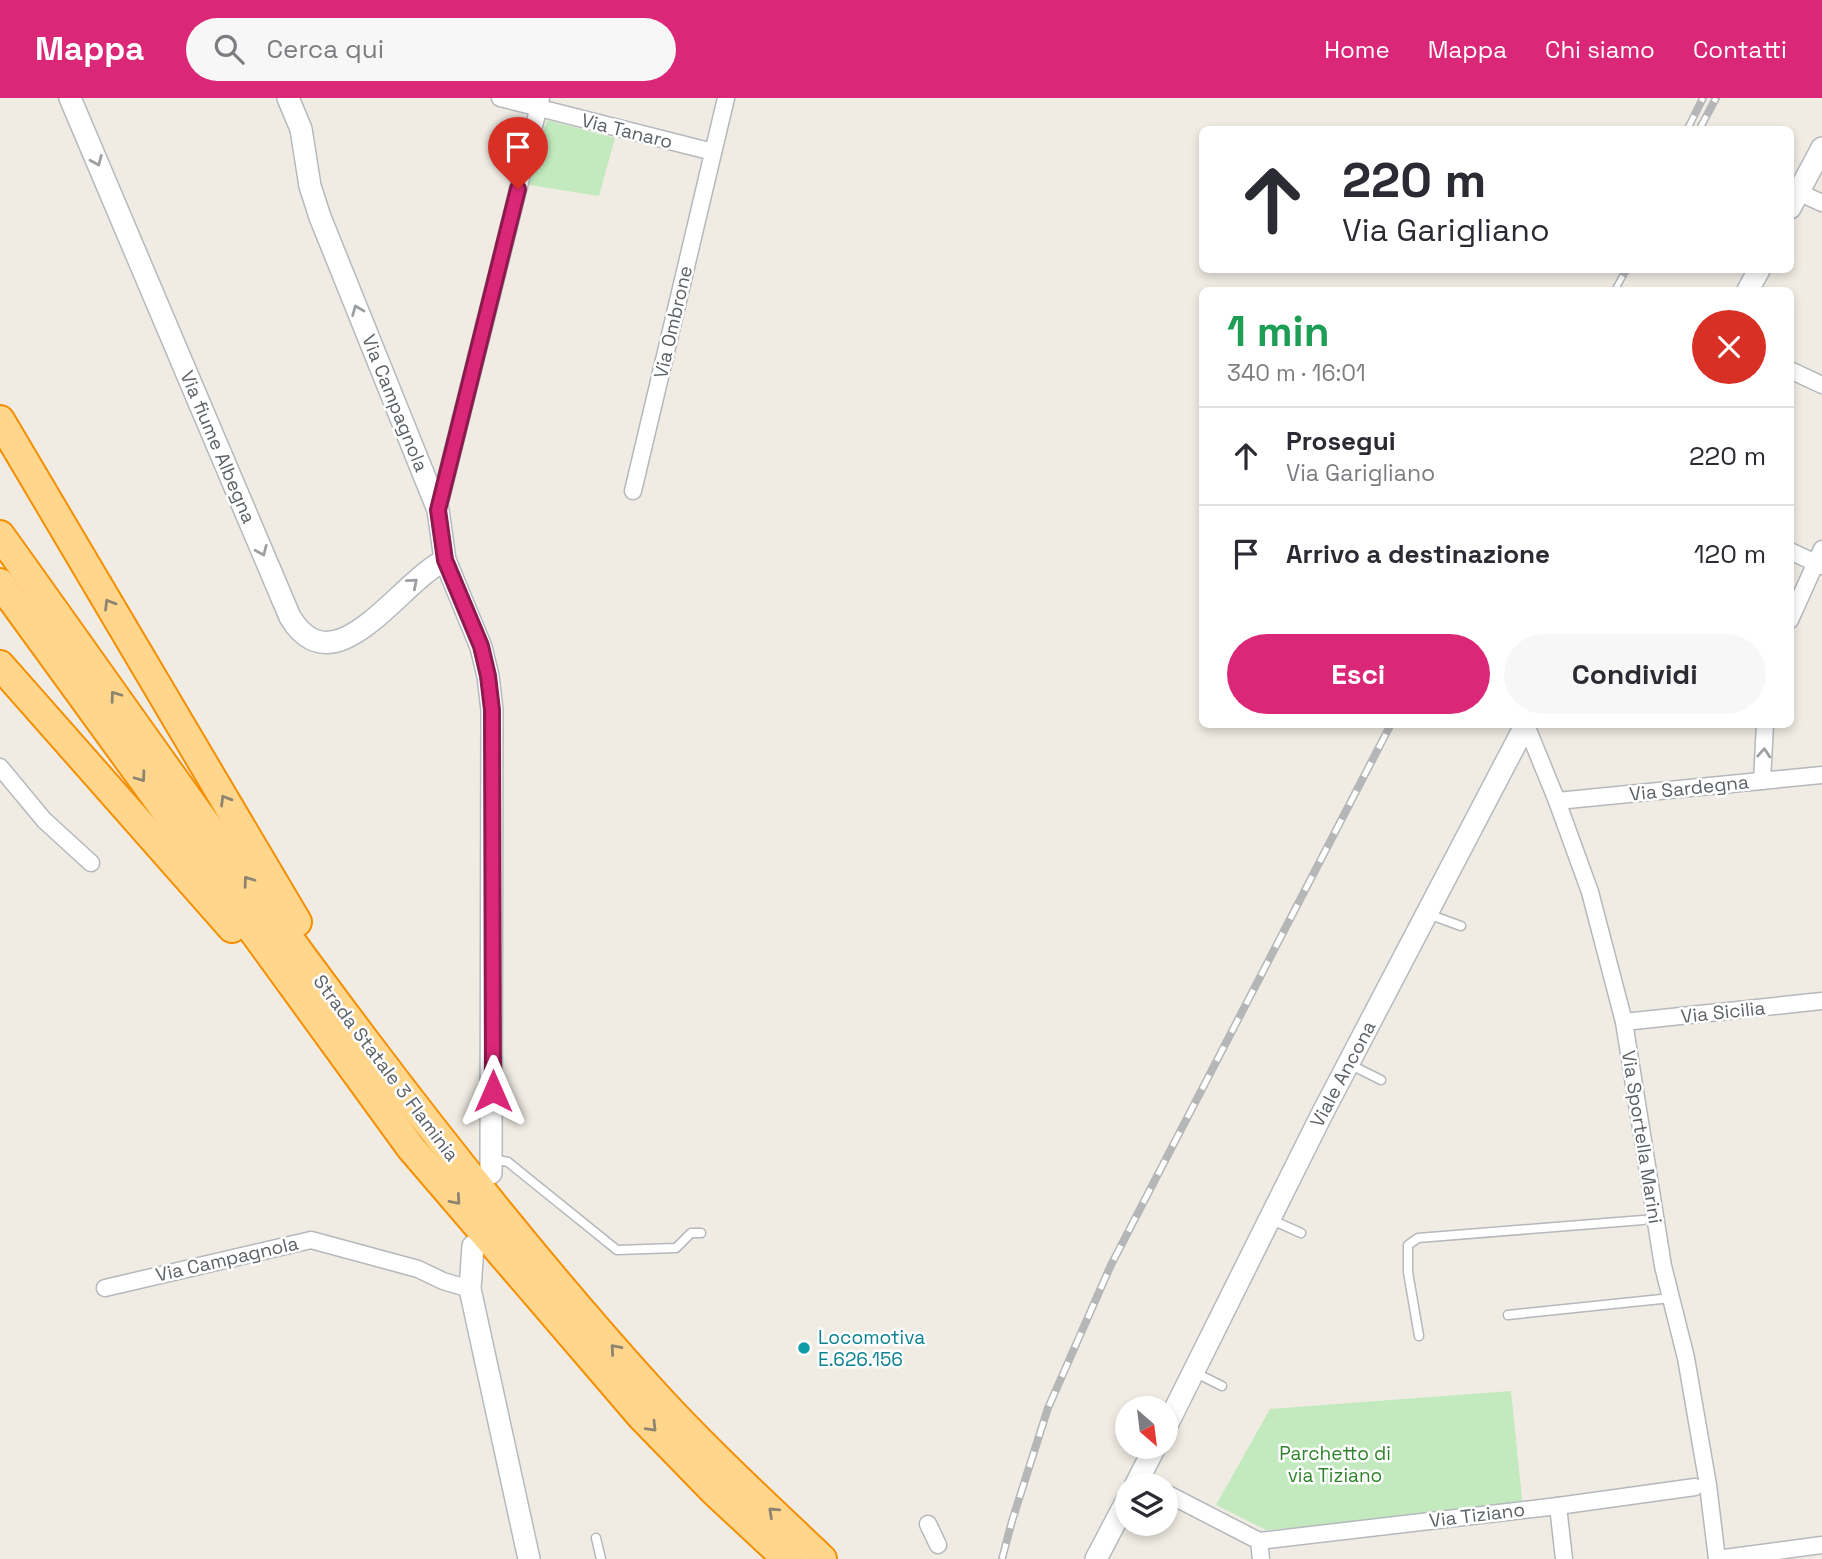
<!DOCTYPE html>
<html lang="it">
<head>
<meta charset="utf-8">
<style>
	:root { --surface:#fff; --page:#f7f7f7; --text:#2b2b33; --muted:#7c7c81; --line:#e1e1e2; --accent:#db2777 }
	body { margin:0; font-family:"Space Grotesk",sans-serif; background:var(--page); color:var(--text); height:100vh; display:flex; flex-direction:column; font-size:26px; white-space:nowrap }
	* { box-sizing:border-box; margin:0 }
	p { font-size:23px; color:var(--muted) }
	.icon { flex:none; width:38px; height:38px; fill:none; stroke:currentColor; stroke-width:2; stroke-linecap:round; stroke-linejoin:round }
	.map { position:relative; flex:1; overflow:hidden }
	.sheet { position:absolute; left:1199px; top:189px; width:595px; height:441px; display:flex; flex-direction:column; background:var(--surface); border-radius:10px; box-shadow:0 4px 10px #0003 }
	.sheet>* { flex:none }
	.top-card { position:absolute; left:1199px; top:28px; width:595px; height:147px; border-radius:10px; box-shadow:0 4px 10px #0003; background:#fff; color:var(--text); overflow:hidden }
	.needle { width:46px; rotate:152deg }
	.fabs { position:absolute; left:1115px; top:1298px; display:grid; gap:14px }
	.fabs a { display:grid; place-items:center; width:63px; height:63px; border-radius:50%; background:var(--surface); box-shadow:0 4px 10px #0003; font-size:35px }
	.pin { position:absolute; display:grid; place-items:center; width:60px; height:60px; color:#fff; margin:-72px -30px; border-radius:50% 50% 50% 0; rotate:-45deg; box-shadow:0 0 7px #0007 }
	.pin .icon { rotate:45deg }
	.me { position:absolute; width:77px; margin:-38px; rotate:0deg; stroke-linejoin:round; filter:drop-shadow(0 0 5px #0008) }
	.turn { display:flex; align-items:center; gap:24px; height:147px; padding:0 28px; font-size:32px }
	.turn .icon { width:91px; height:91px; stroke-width:2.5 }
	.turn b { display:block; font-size:49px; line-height:60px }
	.round { display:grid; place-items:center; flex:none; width:74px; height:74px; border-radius:37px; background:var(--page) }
	.head { display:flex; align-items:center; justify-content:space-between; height:119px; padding:0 28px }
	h1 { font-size:42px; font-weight:800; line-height:52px; color:#1e9e55 }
	.action { display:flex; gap:14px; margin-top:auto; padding:14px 28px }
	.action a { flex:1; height:80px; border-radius:42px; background:var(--accent); color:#fff; font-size:28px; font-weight:800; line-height:80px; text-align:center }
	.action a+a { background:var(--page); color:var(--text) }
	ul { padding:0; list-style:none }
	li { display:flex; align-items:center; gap:21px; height:98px; padding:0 28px; border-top:2px solid var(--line) }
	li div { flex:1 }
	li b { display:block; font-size:26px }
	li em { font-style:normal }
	header { display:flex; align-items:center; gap:42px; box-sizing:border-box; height:98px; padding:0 35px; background:var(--accent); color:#fff }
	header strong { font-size:33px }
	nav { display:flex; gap:38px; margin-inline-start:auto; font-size:24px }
	.search { width:490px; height:63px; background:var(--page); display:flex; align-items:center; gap:18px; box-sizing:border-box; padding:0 24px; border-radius:38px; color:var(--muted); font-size:26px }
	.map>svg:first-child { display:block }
	.green { fill:#c2eabe }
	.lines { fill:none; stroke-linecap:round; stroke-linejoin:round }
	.lane-casing { stroke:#b5b8bc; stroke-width:11 }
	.street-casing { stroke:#b5b8bc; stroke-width:19 }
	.secondary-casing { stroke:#b5babf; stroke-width:24 }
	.highway-casing { stroke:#f48f00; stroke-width:32 }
	.lane { stroke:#fff; stroke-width:8 }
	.street { stroke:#fff; stroke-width:16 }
	.secondary { stroke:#fff; stroke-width:21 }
	.highway { stroke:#ffd68c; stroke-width:28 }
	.rail-casing { stroke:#b5b6b7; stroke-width:8 }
	.rail { stroke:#fff; stroke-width:5; stroke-dasharray:16; stroke-linecap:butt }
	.oneway { stroke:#9da0a3 }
	.oneway2 { stroke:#8d8471 }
	.route-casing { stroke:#8e194d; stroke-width:18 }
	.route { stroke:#db2777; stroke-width:12 }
	.culture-dot { fill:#0f9aa8; stroke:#fff; stroke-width:2.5 }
	.labels { text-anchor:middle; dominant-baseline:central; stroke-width:5; stroke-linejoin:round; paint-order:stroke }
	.street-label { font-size:19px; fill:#5c6166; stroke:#fff }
	.culture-label { font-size:19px; fill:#0d838f; stroke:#fff; text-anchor:start }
	.park-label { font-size:19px; fill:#31842d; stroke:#fff }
</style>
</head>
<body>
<header>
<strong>Mappa</strong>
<div class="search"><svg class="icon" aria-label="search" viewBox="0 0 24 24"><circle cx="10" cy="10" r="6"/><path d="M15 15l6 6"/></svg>Cerca qui</div>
<nav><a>Home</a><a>Mappa</a><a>Chi siamo</a><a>Contatti</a></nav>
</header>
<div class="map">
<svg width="1822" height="1461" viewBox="0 0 1822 1461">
	<rect width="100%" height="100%" fill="#f0ece4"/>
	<g class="green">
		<path d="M 547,22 L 615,40 L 599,98 L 524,86 Z"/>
		<path d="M 1511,1293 L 1523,1410 L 1266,1432 L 1216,1407 L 1270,1311 Z"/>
	</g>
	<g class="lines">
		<g class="lane-casing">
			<g id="lane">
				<path d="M 1428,816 L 1461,828"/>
				<path d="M 1349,966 L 1381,982"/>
				<path d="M 492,1061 L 508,1064 L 617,1152 L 676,1150 L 691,1135 L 701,1135"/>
				<path d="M 1272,1122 L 1301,1135"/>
				<path d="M 1508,1217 L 1671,1200"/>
				<path d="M 1419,1238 L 1408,1174 L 1408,1147 L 1418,1140 L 1643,1122"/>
				<path d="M 1196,1275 L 1222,1288"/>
				<path d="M 596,1440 L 601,1461"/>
			</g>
		</g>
		<g class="street-casing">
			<g id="street">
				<path d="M 500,0 L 713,54"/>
				<path d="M 1798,94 L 1822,105"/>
				<path d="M 1790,272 L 1822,287"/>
				<path d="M 633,393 L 726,0"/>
				<path d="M 438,412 L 541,0"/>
				<path d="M 1790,453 L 1822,468"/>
				<path d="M 1790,522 L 1822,451"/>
				<path d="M 1526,627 L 1557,703 L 1590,794 L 1624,924 L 1663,1168 L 1686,1260 L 1708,1387 L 1717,1461"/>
				<path d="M 0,669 L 44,722 L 91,765"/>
				<path d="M 1762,683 L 1765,626"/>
				<path d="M 1557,703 L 1822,677"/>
				<path d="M 1624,924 L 1822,903"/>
				<path d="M 105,1190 L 311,1142 L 418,1171 L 443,1183 L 470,1191"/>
				<path d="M 1166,1395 L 1259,1443 L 1261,1461"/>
				<path d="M 1558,1408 L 1564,1461"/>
				<path d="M 928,1426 L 938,1447"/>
				<path d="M 1259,1443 L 1558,1408 L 1695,1389"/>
				<path d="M 1717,1461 L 1822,1447"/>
			</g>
		</g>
		<g class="secondary-casing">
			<g id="secondary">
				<path d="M 70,0 L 290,519 C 335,593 399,484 445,462"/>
				<path d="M 288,0 L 301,31 L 310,88 L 320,119 L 438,412 L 445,462 L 481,549 L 488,578 L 492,612 L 491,1075"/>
				<path d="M 1790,110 L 1822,50"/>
				<path d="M 1748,192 L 1759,172"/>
				<path d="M 473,1148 L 470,1191 L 529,1461"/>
				<path d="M 1166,1329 L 1322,1016 L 1526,626"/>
				<path d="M 1135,1388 L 1155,1349"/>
				<path d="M 1096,1461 L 1127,1402"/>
			</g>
		</g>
		<g class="highway-casing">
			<g id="highway">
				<path d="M 0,322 L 297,824"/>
				<path d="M 0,437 C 208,727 409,1024 648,1289 C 703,1350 763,1405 822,1461"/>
				<path d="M 0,485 L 411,1050 L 641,1318 L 715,1394 L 787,1461"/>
				<path d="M 0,567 L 232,830"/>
			</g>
		</g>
		<use href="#lane" class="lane"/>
		<use href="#street" class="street"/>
		<use href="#secondary" class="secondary"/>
		<use href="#highway" class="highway"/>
		<g class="rail-casing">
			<g id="rail">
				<path d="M 1687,32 L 1703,0"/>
				<path d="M 1699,32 L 1716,0"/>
				<path d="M 1615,192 L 1626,172"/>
				<path d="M 1002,1461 L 1012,1423 L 1048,1310 L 1111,1167 L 1391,626"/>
			</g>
		</g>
		<use href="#rail" class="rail"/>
	</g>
	<defs><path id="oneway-chevron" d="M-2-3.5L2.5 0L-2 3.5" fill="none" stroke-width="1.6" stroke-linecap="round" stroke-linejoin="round" transform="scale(1.75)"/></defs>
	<g class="oneway">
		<use href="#oneway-chevron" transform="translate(97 63) rotate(67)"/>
		<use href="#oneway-chevron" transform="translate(357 212) rotate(-112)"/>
		<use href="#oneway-chevron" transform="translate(262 453) rotate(67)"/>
		<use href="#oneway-chevron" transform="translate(413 485) rotate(-41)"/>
		<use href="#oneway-chevron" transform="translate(1764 655) rotate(-86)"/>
	</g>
	<g class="oneway2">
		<use href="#oneway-chevron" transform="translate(109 506) rotate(-121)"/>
		<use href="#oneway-chevron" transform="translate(115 598) rotate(-126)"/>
		<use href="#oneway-chevron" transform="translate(141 679) rotate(54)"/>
		<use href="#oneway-chevron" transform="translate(225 702) rotate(-121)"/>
		<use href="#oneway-chevron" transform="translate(248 783) rotate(-126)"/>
		<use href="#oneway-chevron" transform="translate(456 1102) rotate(49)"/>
		<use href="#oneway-chevron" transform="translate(615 1251) rotate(-131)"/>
		<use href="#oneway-chevron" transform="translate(652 1329) rotate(46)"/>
		<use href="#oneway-chevron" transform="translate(773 1414) rotate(-137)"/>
	</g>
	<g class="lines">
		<g class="route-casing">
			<path id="route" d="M 493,993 L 492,612 L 488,578 L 481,548 L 445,462 L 438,412 L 518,91"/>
		</g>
		<use href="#route" class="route"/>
	</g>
	<circle class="culture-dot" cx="804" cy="1250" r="7"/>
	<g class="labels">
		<g class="street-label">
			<text transform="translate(627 33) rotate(14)">Via Tanaro</text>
			<text transform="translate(673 224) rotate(-77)">Via Ombrone</text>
			<text transform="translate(395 305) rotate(68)">Via Campagnola</text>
			<text transform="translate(218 349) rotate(67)">Via fiume Albegna</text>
			<text transform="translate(1689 690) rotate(-6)">Via Sardegna</text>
			<text transform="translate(1723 914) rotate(-6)">Via Sicilia</text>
			<text transform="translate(386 970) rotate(53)">Strada Statale 3 Flaminia</text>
			<text transform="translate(1343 976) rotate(-62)">Viale Ancona</text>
			<text transform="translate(1642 1039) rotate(81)">Via Sportella Marini</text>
			<text transform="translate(227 1161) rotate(-13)">Via Campagnola</text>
			<text transform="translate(1477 1417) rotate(-7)">Via Tiziano</text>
		</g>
		<g class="culture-label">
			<text x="818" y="1239">Locomotiva<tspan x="818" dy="22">E.626.156</tspan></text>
		</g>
		<g class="park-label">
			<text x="1335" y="1355">Parchetto di<tspan x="1335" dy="22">via Tiziano</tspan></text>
		</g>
	</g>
</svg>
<div class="fabs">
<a><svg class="needle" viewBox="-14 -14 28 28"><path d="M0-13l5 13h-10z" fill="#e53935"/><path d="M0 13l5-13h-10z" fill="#7c7c81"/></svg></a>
<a><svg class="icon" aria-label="layers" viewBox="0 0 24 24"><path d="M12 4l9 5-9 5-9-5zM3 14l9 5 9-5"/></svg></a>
</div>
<div class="pin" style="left:518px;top:91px;background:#d93025"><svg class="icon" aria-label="arrive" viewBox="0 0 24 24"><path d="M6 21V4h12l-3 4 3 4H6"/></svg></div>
<svg class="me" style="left:493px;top:993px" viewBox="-20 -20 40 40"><path d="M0-17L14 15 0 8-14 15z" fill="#db2777" stroke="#fff" stroke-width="4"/></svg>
<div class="top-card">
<div class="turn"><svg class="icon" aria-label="ahead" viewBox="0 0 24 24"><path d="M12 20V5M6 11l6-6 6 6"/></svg><div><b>220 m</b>Via Garigliano</div></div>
</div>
<section class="sheet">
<div class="head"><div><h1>1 min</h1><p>340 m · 16:01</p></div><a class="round" style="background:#d93025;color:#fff"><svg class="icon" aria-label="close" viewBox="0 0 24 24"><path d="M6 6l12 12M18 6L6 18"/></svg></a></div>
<ul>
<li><svg class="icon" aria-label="ahead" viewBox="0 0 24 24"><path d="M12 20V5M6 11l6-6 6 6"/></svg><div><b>Prosegui</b><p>Via Garigliano</p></div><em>220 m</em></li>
<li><svg class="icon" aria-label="arrive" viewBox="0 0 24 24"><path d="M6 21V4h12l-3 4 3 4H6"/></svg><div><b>Arrivo a destinazione</b></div><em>120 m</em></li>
</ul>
<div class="action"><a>Esci</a><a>Condividi</a></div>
</section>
</div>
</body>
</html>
